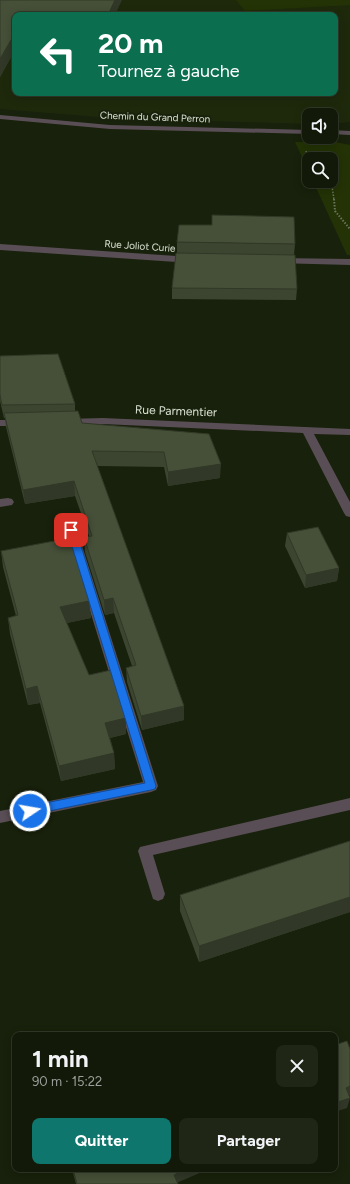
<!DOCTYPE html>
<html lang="fr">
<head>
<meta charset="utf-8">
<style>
	:root { --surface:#121908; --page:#1f2616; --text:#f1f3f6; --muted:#9ca09c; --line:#313829; --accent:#0f766e }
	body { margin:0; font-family:Figtree,sans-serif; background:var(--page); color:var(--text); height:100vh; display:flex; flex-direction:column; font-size:15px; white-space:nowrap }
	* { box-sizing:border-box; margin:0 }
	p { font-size:13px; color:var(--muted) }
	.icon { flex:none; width:22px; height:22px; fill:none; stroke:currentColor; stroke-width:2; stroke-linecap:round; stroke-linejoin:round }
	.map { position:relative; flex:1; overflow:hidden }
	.sheet { position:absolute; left:12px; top:1032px; width:326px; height:140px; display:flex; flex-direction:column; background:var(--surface); border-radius:8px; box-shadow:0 2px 10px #0003,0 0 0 1px var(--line) }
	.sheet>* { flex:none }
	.hud { position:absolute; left:12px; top:12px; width:326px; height:84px; border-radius:8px; box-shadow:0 2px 10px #0003,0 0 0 1px var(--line); background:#0b6e4f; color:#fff; overflow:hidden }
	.controls { position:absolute; left:302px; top:108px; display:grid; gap:8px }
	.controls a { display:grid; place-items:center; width:36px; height:36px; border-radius:8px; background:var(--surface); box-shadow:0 2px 10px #0003,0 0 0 1px var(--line); font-size:20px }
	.pin { position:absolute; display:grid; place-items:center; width:34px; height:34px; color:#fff; margin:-17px; border-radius:8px; box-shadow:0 2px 6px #0006 }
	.me { position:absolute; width:44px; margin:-22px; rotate:78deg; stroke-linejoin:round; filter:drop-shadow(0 0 3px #0008) }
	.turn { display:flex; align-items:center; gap:14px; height:84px; padding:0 20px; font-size:18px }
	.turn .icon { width:52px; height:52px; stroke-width:2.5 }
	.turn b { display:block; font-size:28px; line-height:34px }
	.round { display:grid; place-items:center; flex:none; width:42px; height:42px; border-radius:8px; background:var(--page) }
	.headline { display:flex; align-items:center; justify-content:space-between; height:68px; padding:0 20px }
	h1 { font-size:24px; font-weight:700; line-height:30px }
	.button { display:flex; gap:8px; margin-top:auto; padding:8px 20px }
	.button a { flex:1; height:46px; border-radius:8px; background:var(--accent); color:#fff; font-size:16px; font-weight:700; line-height:46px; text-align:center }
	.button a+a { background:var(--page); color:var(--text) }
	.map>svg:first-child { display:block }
	.built { fill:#1e290c; fill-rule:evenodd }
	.green { fill:#233305 }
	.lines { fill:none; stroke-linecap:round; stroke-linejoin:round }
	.path-far1 { stroke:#6b7360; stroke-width:1.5; stroke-dasharray:1.5 1.5; stroke-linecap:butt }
	.path { stroke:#6b7360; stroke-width:2; stroke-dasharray:1.5 1.5; stroke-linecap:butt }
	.minor { fill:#594e55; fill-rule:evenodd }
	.wall { fill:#3c4530 }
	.shaded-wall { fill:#313827 }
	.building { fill:#465038; stroke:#313827 }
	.route { fill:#1a73e8; stroke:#114b97 }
	.labels { text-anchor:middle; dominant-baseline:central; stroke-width:4; stroke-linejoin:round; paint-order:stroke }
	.far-street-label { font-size:10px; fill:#dae1d3; stroke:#18210b }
	.street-label { font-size:12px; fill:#dae1d3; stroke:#18210b }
</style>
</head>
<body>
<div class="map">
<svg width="350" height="1184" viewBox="0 0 350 1184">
	<rect width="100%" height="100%" fill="#18210b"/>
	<path class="built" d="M 0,0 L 350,0 L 350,122 L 331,124 L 331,115 L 309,115 L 309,124 L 110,118 L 0,109 ZM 15,15 L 335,15 L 335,93 L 15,93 Z"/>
	<g class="green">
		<path d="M 236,0 L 350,0 L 350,5 L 245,11 Z"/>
		<path d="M 295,142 L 335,142 L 350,145 L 350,255 L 347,255 L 313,181 L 331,181 L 331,159 L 309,159 L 309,172 Z"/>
	</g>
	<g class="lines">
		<g class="path-far1">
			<path d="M 306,151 L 309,160"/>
			<path d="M 328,181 L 332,186 L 334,200"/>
		</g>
		<path class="path" d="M 334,199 L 335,211 L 350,229"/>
		<g class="minor">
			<path d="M 0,115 L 110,125 L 309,130 L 309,134 L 110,129 L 0,119 Z"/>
			<path d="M 331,130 L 350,131 L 350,135 L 331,134 Z"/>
			<path d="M 0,244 L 191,257 L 196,260 L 191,263 L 0,250 Z"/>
			<path d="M 279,258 L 350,259 L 350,265 L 276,263 L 274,261 L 276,259 Z"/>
			<path d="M 103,418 L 350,429 L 350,435 L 314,434 L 350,502 L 350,517 L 346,516 L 344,513 L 303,433 L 103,424 L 65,425 L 60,422 L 65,419 Z"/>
			<path d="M 0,420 L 21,420 L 26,423 L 21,426 L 0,426 Z"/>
			<path d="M 8,498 L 12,499 L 14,502 L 12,505 L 0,507 L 0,499 Z"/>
			<path d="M 71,526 L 75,527 L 77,530 L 158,786 L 156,790 L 151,792 L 0,823 L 0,811 L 143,782 L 65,530 L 67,527 Z"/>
			<path d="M 350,798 L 350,810 L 153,855 L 165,894 L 163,899 L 158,901 L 153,899 L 138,851 L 140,847 Z"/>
		</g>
	</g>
	<g class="wall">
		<path d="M 0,0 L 115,15 L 15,15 L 15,50 L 0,77 Z"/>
		<path d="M 177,242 L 295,244 L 294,255 L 297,289 L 296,300 L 172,299 L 172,288 L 177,253 Z"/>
		<path d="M 0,356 L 75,404 L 75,411 L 82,423 L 209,434 L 220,478 L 168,486 L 164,467 L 97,466 L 184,706 L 184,720 L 142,730 L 127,682 L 126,668 L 132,666 L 114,613 L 105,615 L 85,552 L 84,537 L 89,536 L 75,496 L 25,504 L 6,427 L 5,418 L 4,418 L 0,401 Z"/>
		<path d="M 287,533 L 339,568 L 337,581 L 305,588 L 285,546 Z"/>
		<path d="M 1,551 L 89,601 L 91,618 L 67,623 L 89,675 L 126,734 L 110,738 L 114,753 L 115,769 L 61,781 L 40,703 L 28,705 L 10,634 L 8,618 L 16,616 L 3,567 Z"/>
		<path d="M 350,841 L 350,912 L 199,962 L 180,911 L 180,895 Z"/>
		<path d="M 72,1169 L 177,1183 L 178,1184 L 76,1184 Z"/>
	</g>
	<g class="shaded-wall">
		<path d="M 115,0 L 122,0 L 115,15 L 108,15 Z"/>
		<path d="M 15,33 L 15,50 L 0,77 L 0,59 Z"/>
		<path d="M 221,464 L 220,478 L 168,486 L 168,472 Z"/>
		<path d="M 74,481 L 75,496 L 25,504 L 23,490 Z"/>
		<path d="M 339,568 L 337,581 L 305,588 L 306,575 Z"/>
		<path d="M 113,598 L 114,613 L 105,615 L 104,600 Z"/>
		<path d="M 89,601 L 91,618 L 62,624 L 60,607 Z"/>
		<path d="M 37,686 L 40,703 L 28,705 L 26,689 Z"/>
		<path d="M 184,706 L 184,720 L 142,730 L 141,716 Z"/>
		<path d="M 126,718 L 126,734 L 106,739 L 105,723 Z"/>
		<path d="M 114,753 L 115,769 L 61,781 L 59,766 Z"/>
		<path d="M 350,897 L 350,912 L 199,962 L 199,946 Z"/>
		<path d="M 350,1086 L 350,1095 L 343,1098 L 346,1088 Z"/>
		<path d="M 350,1098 L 347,1108 L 335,1112 L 335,1103 Z"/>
		<path d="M 187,1169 L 209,1169 L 174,1184 L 174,1175 Z"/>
	</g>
	<g class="building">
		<path d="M 0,0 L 115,0 L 108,15 L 74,15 L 27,12 L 25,15 L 15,15 L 15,33 L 0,59 Z"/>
		<path d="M 212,215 L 294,217 L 295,244 L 177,242 L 179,225 L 212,225 Z"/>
		<path d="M 176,253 L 295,255 L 297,289 L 172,288 Z"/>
		<path d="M 58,354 L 75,404 L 2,405 L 0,395 L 0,356 Z"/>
		<path d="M 78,411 L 82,423 L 209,434 L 221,464 L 168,472 L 164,452 L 92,451 L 184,706 L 141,716 L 126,668 L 136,665 L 113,598 L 104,600 L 84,537 L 92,536 L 74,481 L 23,490 L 4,413 Z"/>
		<path d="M 318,527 L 339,568 L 306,575 L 287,533 Z"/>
		<path d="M 70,538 L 89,601 L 60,607 L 89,675 L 111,670 L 126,718 L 105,723 L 114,753 L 59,766 L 37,686 L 26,689 L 8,618 L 18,615 L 1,551 Z"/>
		<path d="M 350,841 L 350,897 L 199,946 L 180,895 Z"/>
		<path d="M 347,1041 L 350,1049 L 350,1086 L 346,1088 L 350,1098 L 335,1103 L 335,1045 Z"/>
		<path d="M 73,1169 L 187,1169 L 174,1175 L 178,1184 L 77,1184 Z"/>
	</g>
	<path class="route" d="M 71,527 L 76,530 L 156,786 L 155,789 L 151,790 L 30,815 L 26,814 L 25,811 L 26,808 L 30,806 L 145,783 L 67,530 Z"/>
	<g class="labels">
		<g class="far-street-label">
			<text transform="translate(155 117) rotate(2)">Chemin du Grand Perron</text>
			<text transform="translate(140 246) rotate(4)">Rue Joliot Curie</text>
		</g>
		<g class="street-label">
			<text transform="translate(176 411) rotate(2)">Rue Parmentier</text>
		</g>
	</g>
</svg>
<div class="controls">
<a><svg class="icon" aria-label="sound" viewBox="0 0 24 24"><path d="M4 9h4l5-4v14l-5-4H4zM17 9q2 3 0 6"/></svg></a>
<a><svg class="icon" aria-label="search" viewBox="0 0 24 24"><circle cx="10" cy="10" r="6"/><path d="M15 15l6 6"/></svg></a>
</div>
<div class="pin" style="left:71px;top:530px;background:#d93025"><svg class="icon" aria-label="arrive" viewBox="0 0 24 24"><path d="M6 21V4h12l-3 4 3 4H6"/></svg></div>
<svg class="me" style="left:30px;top:811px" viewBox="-20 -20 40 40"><circle r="17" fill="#1a73e8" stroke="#fff" stroke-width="3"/><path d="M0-11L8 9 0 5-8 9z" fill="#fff"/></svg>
<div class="hud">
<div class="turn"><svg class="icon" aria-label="left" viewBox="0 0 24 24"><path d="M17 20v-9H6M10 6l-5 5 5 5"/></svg><div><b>20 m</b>Tournez à gauche</div></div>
</div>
<section class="sheet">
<div class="headline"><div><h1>1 min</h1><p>90 m · 15:22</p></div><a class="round"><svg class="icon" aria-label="close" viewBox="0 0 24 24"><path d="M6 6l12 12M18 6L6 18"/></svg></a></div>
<div class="button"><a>Quitter</a><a>Partager</a></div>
</section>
</div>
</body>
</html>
